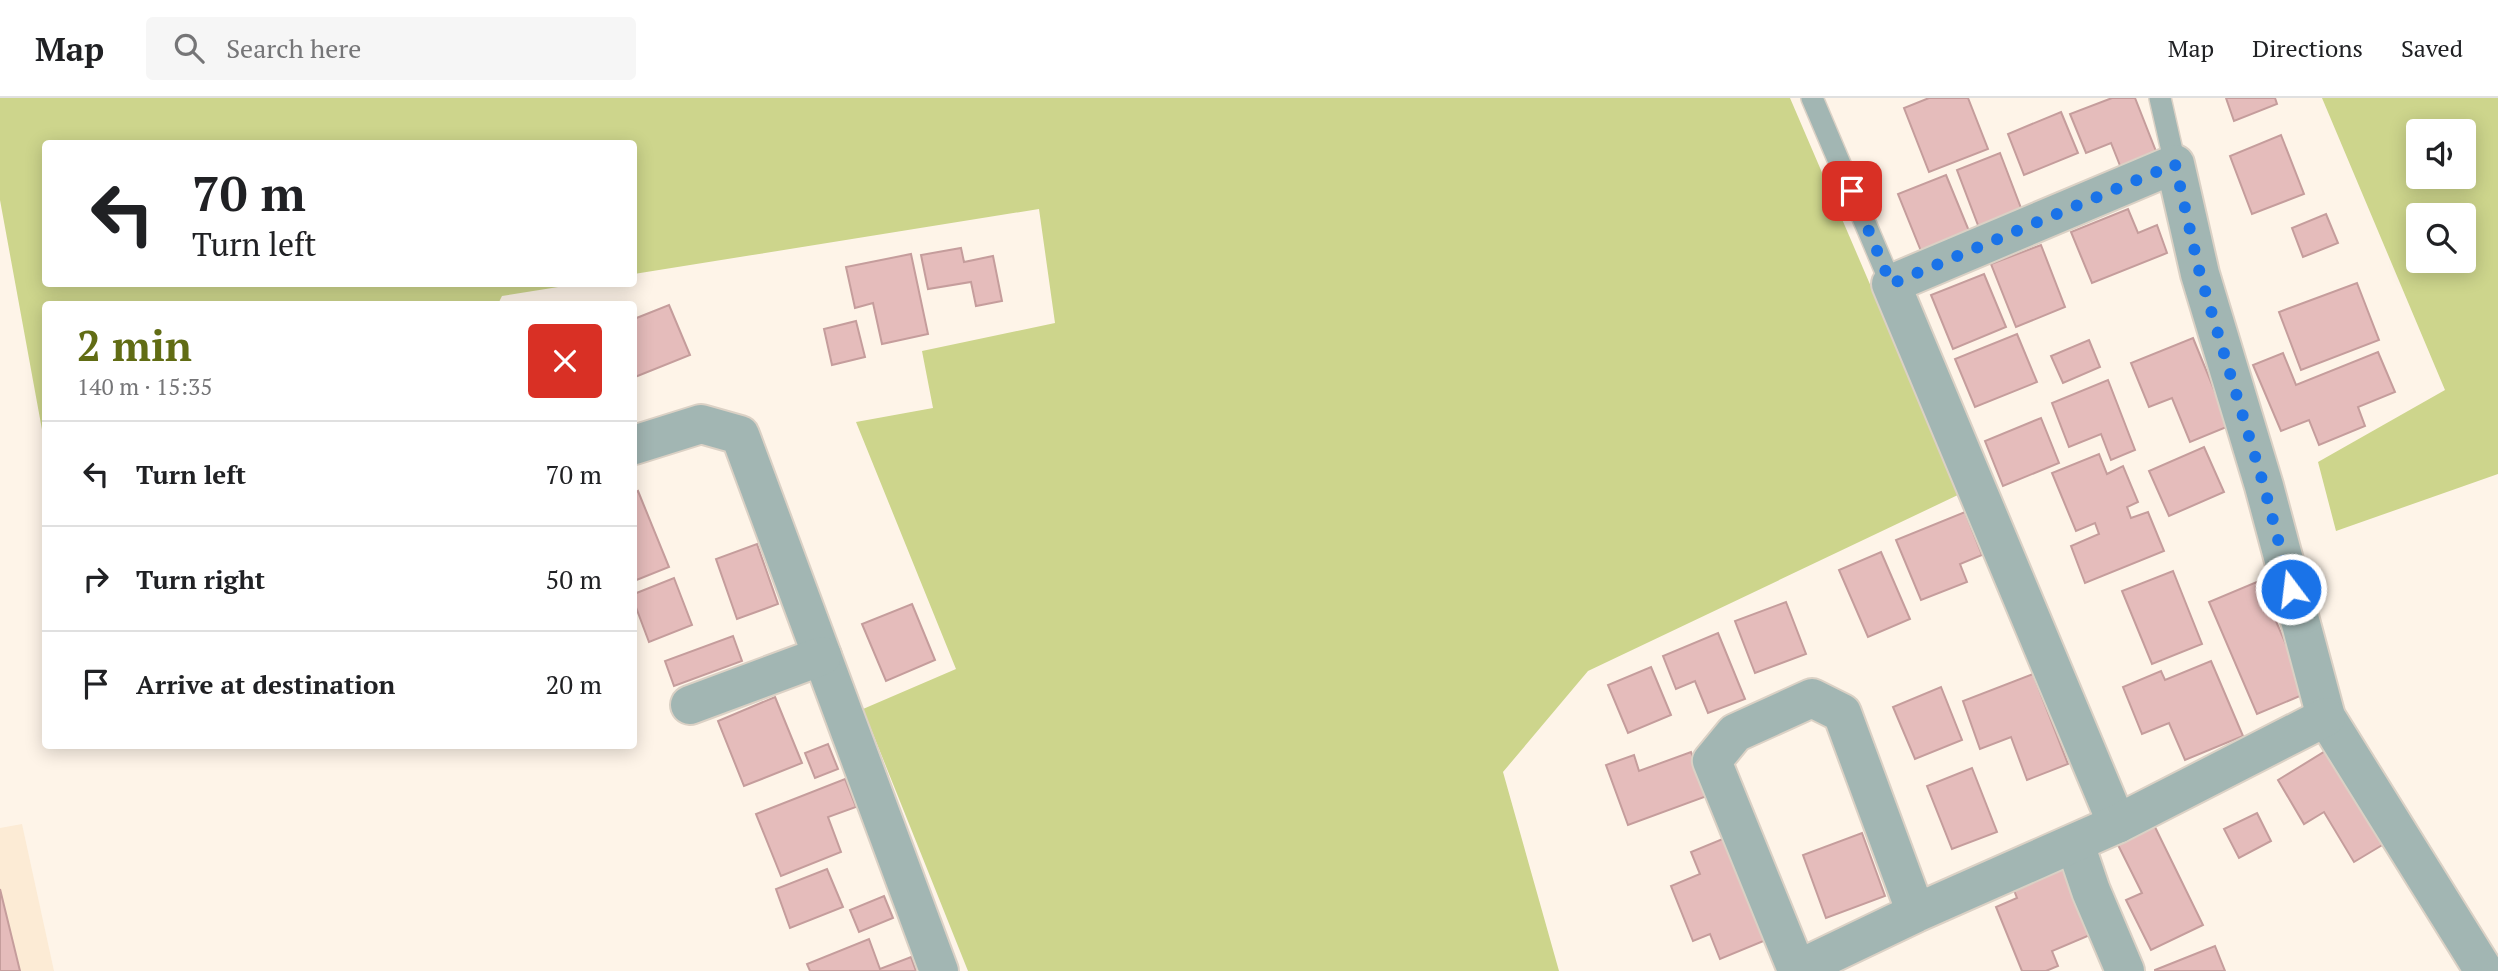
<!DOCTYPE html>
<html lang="en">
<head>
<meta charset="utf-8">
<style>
	:root { --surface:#fff; --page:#f6f6f6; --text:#202124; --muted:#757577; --line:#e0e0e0; --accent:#616c14 }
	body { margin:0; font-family:"PT Serif",serif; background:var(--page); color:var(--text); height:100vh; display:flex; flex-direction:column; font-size:26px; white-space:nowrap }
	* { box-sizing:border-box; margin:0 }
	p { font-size:23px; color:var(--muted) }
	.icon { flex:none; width:38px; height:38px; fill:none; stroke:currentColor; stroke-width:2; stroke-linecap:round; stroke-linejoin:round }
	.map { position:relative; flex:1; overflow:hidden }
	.panel { position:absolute; left:42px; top:203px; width:595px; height:448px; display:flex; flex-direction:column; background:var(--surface); border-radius:7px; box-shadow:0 4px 18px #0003 }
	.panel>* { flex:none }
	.top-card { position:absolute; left:42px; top:42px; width:595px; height:147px; border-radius:7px; box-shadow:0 4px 18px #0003; background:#fff; color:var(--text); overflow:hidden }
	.buttons { position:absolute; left:2406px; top:21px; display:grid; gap:14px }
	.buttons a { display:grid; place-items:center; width:70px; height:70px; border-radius:7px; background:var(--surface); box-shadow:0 4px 18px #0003; font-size:35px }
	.pin { position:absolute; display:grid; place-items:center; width:60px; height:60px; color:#fff; margin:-30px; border-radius:14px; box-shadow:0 4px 10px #0006 }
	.me { position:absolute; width:77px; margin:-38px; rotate:345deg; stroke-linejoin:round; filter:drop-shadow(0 0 5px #0008) }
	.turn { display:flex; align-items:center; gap:24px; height:147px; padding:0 35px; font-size:32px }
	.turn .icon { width:91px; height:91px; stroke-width:2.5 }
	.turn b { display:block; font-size:49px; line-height:60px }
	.round { display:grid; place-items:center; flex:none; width:74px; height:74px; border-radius:7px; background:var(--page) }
	.overview { display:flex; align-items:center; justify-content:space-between; height:119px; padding:0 35px }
	h1 { font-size:42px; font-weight:600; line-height:52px; color:var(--accent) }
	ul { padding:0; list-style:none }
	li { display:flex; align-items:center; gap:21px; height:105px; padding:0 35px; border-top:2px solid var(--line) }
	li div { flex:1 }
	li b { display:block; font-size:26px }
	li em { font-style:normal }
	header { display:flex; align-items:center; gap:42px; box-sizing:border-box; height:98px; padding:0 35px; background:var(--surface); border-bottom:2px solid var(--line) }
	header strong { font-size:33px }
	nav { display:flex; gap:38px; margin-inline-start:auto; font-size:24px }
	.search { width:490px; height:63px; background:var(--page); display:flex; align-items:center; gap:18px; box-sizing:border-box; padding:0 24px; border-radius:7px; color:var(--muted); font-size:26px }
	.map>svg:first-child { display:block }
	.built { fill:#fcebd5 }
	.green { fill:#cdd58c; fill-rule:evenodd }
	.building { fill:#e5bcbb; stroke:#c59d9c; stroke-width:2 }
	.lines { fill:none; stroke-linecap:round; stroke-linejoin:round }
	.lane-casing { stroke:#dbd1c5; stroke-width:24 }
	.street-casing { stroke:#dbd1c5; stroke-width:42 }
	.lane { stroke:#a2b6b3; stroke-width:21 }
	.street { stroke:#a2b6b3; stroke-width:38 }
	.route { stroke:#1a73e8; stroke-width:12; stroke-dasharray:0 21.6 }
</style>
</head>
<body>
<header>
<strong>Map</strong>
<div class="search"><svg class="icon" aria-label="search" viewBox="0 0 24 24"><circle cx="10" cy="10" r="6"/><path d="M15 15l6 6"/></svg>Search here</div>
<nav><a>Map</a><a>Directions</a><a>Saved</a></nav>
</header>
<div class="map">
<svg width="2498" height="873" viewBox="0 0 2498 873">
	<rect width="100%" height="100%" fill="#fef4e8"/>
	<path class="built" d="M 22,726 L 54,873 L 0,873 L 0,730 Z"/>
	<g class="green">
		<path d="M 0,0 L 1790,0 L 1960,396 L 1588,573 L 1503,674 L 1559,873 L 968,873 L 863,611 L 956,571 L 856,324 L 933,310 L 922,253 L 1055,225 L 1039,111 L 634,176 L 634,46 L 46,46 L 46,186 L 577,186 L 502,198 L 498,206 L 46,206 L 45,348 L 0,102 Z"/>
		<path d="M 2322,0 L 2498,0 L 2498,376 L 2336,433 L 2318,364 L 2445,292 ZM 2464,33 L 2464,79 L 2418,79 L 2418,33 ZM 2418,117 L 2464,117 L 2464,163 L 2418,163 Z"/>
	</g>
	<g class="building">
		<path d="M 1929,0 L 1968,0 L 1988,51 L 1929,74 L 1904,10 Z"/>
		<path d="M 2112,0 L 2135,0 L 2159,61 L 2123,75 L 2111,45 L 2086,55 L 2070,16 Z"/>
		<path d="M 2226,0 L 2275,0 L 2277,6 L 2234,23 Z"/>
		<path d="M 2061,14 L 2078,55 L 2024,77 L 2008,36 Z"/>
		<path d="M 2281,37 L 2304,96 L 2252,116 L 2230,58 Z"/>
		<path d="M 2000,55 L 2024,118 L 1981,135 L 1957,72 Z"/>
		<path d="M 1946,77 L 1969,133 L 1921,153 L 1898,96 Z"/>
		<path d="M 2128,111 L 2138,135 L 2157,127 L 2167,155 L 2092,185 L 2071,134 Z"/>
		<path d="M 2326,116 L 2338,145 L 2303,159 L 2292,130 Z"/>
		<path d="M 2041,147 L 2065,209 L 2016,229 L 1991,166 Z"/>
		<path d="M 961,150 L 964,164 L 993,158 L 1002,203 L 976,208 L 971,184 L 928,191 L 921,157 Z"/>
		<path d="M 911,156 L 928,236 L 882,246 L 873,205 L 855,210 L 846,169 Z"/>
		<path d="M 1984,176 L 2006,229 L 1953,251 L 1931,197 Z"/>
		<path d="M 2357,185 L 2379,242 L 2301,272 L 2279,214 Z"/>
		<path d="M 669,207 L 690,257 L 635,279 L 634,221 Z"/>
		<path d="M 856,223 L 865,259 L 832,267 L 824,231 Z"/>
		<path d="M 2017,236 L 2037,284 L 1975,309 L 1955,261 Z"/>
		<path d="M 2193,240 L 2229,328 L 2190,344 L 2172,300 L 2149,309 L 2131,265 Z"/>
		<path d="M 2089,242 L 2100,269 L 2063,285 L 2051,258 Z"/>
		<path d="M 2378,254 L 2395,294 L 2358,309 L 2365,328 L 2319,347 L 2309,322 L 2281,333 L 2253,267 L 2283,255 L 2296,287 Z"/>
		<path d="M 2108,282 L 2135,352 L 2111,362 L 2101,336 L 2069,349 L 2052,305 Z"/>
		<path d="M 2041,320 L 2059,365 L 2003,388 L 1985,343 Z"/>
		<path d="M 2204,349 L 2224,394 L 2169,418 L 2149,373 Z"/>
		<path d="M 2099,356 L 2107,376 L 2123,368 L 2138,404 L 2127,409 L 2131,420 L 2148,414 L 2164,453 L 2085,485 L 2071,448 L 2099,436 L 2095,425 L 2076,433 L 2052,375 Z"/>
		<path d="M 638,393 L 669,469 L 634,483 L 634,395 Z"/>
		<path d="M 1965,414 L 1982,457 L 1960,466 L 1967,484 L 1921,502 L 1896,442 Z"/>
		<path d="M 757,446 L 778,506 L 737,521 L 716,461 Z"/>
		<path d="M 1881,454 L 1910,521 L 1868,539 L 1839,472 Z"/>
		<path d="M 2173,473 L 2202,546 L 2152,566 L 2122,493 Z"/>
		<path d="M 2271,478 L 2287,516 L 2275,521 L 2307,595 L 2257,616 L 2209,504 Z"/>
		<path d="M 674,480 L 692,527 L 649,544 L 634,504 L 634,496 Z"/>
		<path d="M 1786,504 L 1806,556 L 1755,575 L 1735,523 Z"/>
		<path d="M 912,506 L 935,562 L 886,583 L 862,526 Z"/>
		<path d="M 1718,535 L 1745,601 L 1708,615 L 1695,583 L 1676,591 L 1663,558 Z"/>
		<path d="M 733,538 L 742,563 L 674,588 L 665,563 Z"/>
		<path d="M 2211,563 L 2243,638 L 2185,662 L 2169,625 L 2142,636 L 2123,589 L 2161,573 L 2165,582 Z"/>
		<path d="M 1651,569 L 1671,617 L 1628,635 L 1608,587 Z"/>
		<path d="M 2033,576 L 2068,666 L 2027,682 L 2011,639 L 1980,651 L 1963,603 Z"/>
		<path d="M 1941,589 L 1962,642 L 1915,661 L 1893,609 Z"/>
		<path d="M 775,599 L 802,665 L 744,688 L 718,623 Z"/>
		<path d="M 828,646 L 838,671 L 815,680 L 805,655 Z"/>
		<path d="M 2332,649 L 2389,743 L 2354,764 L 2324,714 L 2304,726 L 2278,682 Z"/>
		<path d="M 1691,654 L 1707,698 L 1628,727 L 1606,667 L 1634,657 L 1639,673 Z"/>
		<path d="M 1972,670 L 1997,734 L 1952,751 L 1927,688 Z"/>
		<path d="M 845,681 L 856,709 L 828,719 L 841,754 L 781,778 L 756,716 Z"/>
		<path d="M 2257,715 L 2271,743 L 2239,760 L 2224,731 Z"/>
		<path d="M 2153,725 L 2203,827 L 2151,852 L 2126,802 L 2142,795 L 2116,743 Z"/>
		<path d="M 1862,735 L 1885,798 L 1826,820 L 1803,757 Z"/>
		<path d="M 1725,740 L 1766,842 L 1720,861 L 1710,836 L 1693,843 L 1671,788 L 1700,776 L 1691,754 Z"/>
		<path d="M 2061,767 L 2090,837 L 2052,853 L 2058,868 L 2046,873 L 2022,873 L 1996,809 L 2017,800 L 2012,787 Z"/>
		<path d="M 827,771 L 843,809 L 790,830 L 776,791 Z"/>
		<path d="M 0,791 L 20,873 L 0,873 Z"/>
		<path d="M 884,798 L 893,820 L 859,834 L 850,812 Z"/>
		<path d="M 869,841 L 880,871 L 911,859 L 916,873 L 810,873 L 807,866 Z"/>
		<path d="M 2215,848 L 2225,873 L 2155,873 L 2155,872 Z"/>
	</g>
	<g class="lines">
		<g class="lane-casing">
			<g id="lane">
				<path d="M 1812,0 L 1891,186"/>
				<path d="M 2160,0 L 2175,66"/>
			</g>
		</g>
		<g class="street-casing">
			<g id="street">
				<path d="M 634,347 L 701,326 L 740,337 L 939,873"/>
				<path d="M 690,607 L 822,558"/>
				<path d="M 2117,726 L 1891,186 L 2175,66 L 2200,176 L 2264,388 L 2326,619 L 2484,873"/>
				<path d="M 2075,746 L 2091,793 L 2125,873"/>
				<path d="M 1916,815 L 1842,615 L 1812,600 L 1735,635 L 1712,663 L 1797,872 L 1916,815 L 2117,726 L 2326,619"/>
			</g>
		</g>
		<use href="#lane" class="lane"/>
		<use href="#street" class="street"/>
	</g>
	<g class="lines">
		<path class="route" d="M 1852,93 L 1891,186 L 2175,66 L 2200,176 L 2264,388 L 2291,491"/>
	</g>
</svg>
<div class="buttons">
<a><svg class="icon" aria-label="sound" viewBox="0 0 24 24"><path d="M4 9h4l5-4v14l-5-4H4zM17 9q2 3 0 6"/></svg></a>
<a><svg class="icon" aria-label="search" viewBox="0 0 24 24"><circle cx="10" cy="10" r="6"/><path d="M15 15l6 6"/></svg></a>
</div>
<div class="pin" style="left:1852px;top:93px;background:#d93025"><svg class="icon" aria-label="arrive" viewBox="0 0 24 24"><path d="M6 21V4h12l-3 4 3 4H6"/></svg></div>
<svg class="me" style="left:2291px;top:491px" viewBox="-20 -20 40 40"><circle r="17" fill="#1a73e8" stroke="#fff" stroke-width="3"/><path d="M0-11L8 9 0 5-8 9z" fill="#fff"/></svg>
<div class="top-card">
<div class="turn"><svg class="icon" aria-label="left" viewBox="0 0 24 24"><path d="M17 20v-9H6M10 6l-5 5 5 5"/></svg><div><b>70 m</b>Turn left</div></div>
</div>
<section class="panel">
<div class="overview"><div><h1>2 min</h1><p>140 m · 15:35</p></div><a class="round" style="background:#d93025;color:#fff"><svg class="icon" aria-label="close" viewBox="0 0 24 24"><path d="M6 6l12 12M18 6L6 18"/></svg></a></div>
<ul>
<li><svg class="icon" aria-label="left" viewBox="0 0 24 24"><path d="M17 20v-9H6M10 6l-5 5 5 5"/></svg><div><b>Turn left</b></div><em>70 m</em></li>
<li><svg class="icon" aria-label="right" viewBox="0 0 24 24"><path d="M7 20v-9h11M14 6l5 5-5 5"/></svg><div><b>Turn right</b></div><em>50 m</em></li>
<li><svg class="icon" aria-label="arrive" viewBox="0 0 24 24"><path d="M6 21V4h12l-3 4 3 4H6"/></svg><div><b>Arrive at destination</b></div><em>20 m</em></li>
</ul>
</section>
</div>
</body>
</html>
